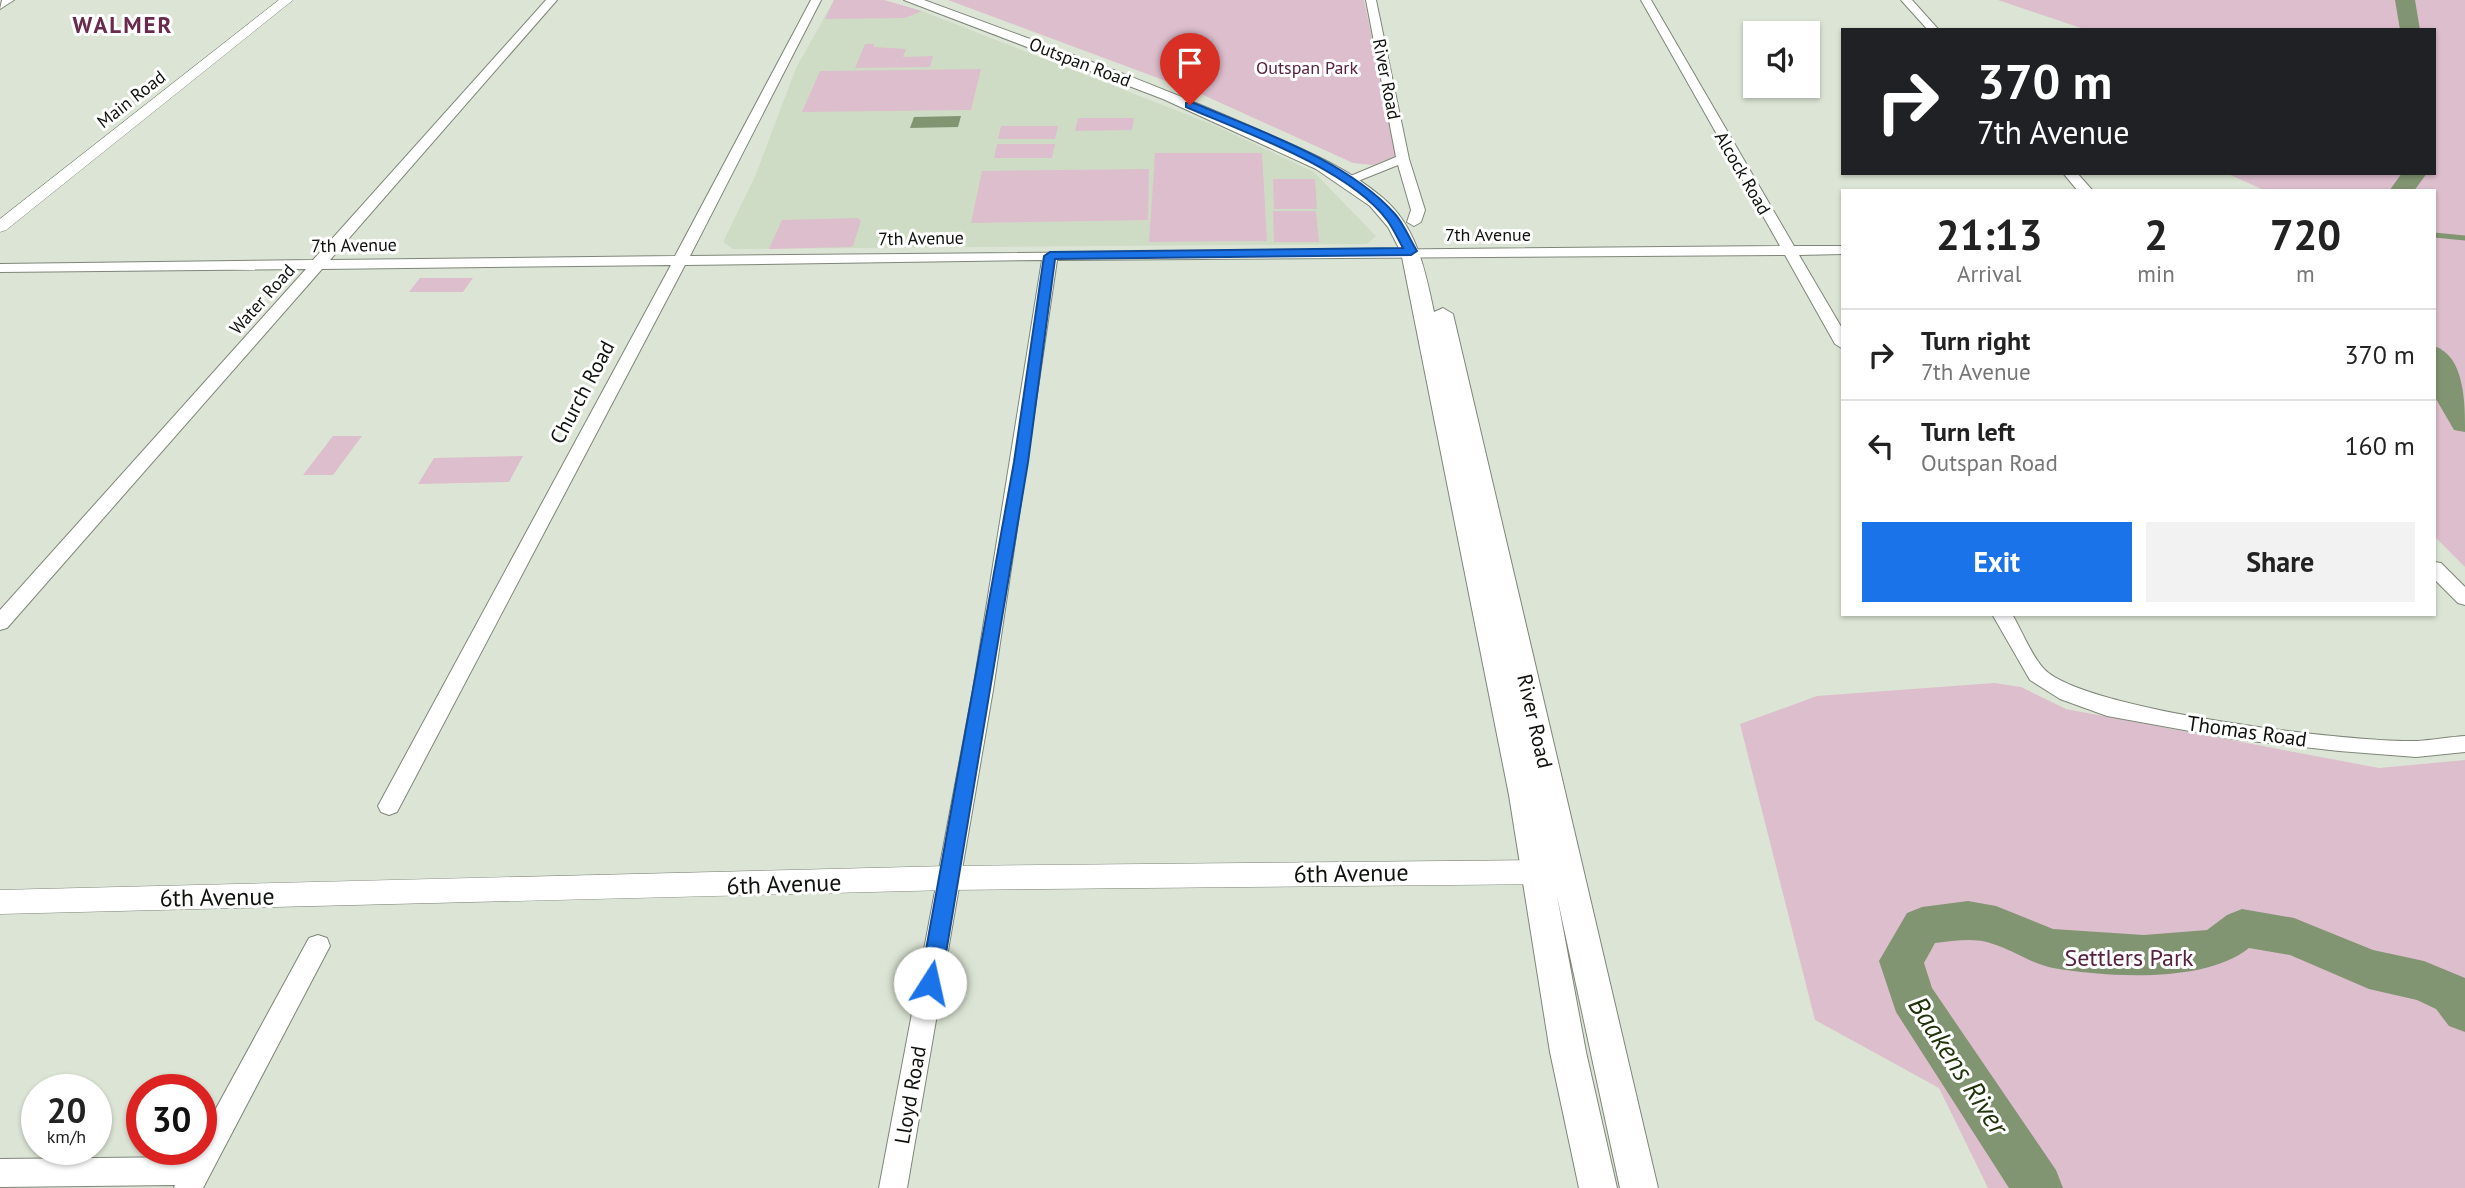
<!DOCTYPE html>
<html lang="en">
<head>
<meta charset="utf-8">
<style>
	:root { --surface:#fff; --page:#f2f2f2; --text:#222; --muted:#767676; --line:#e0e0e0; --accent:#1a73e8 }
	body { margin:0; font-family:"PT Sans",sans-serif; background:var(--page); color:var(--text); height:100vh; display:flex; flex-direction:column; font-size:26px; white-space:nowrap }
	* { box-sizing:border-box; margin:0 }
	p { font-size:23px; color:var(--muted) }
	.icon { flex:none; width:38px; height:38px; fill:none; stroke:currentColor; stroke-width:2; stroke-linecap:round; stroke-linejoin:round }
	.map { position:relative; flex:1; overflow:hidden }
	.panel { position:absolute; left:1841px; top:189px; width:595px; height:427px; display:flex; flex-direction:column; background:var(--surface); border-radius:0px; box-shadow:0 2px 5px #0004 }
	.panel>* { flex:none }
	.guide { position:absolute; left:1841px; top:28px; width:595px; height:147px; border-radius:0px; box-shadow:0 2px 5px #0004; background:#202124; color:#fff; overflow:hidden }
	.controls { position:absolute; left:1743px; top:21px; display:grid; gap:14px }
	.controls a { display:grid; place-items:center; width:77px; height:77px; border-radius:0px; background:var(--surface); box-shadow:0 2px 5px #0004; font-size:35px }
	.speed { position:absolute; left:21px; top:1074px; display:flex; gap:14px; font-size:35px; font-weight:700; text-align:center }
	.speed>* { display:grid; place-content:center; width:91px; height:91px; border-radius:50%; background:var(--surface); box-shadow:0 2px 5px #0004; line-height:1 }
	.speed small { font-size:18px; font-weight:400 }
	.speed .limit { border:10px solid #d22; background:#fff; color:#111 }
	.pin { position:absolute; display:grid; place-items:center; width:60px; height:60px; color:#fff; margin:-72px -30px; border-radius:50% 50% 50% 0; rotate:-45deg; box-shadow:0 0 7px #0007 }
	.pin .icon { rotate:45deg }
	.me { position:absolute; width:77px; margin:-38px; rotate:10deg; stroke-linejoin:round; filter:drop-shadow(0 0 5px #0008) }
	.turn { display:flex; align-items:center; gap:24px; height:147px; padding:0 21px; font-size:32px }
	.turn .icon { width:91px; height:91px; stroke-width:2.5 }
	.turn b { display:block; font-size:49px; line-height:60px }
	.eta { display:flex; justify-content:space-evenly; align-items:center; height:119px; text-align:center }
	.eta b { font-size:42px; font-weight:700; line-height:49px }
	.action { display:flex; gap:14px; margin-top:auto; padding:14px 21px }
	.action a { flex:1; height:80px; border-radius:0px; background:var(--accent); color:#fff; font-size:28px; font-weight:700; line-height:80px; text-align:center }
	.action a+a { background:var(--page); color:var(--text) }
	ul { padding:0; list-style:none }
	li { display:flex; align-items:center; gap:21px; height:91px; padding:0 21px; border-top:2px solid var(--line) }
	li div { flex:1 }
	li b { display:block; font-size:26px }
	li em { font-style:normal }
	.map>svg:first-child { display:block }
	.built { fill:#cfdcc5 }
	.green { fill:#ddbecd }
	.water { fill:#829572 }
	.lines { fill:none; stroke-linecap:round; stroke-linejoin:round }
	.stream { stroke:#829572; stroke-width:5 }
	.river { fill:#829572; fill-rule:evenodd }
	.minor-casing { stroke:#7e8678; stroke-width:2 }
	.tertiary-casing { stroke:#7e8678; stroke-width:1 }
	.secondary-casing { stroke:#7e8678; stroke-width:2 }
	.minor { fill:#fff; fill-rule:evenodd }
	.tertiary { fill:#fff; fill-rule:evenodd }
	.secondary { fill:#fff; fill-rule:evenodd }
	.route { fill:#1a73e8; stroke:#114b97; stroke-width:2 }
	.labels { text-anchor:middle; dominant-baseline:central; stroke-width:6; stroke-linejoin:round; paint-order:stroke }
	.far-street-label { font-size:18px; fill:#0f120d; stroke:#fff }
	.far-park-label { font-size:18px; fill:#56223f; stroke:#fff }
	.street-label { font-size:21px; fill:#0f120d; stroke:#fff }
	.far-district-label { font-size:23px; font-weight:bold; letter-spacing:2px; fill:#692a4d; stroke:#fff }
	.near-street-label { font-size:24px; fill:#0f120d; stroke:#fff }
	.near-park-label { font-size:24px; fill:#56223f; stroke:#fff }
	.near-water-label { font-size:28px; font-style:italic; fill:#1f3209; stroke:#fff }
</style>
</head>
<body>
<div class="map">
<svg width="2465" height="1188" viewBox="0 0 2465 1188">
	<rect width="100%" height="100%" fill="#dce5d5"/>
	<path class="built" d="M 834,0 L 883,0 L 922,11 L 1214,125 L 1314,172 L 1376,236 L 1367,244 L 733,249 L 723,242 L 756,174 L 796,68 Z"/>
	<g class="green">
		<path d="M 834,0 L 884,0 L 922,11 L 905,18 L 825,19 Z"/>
		<path d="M 948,0 L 1364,0 L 1397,156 L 1373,165 L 1353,163 L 1201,94 Z"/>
		<path d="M 1998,0 L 2465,0 L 2465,567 L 2434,536 L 2434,191 L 2266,191 L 2226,173 L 2434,173 L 2434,30 L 2087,30 Z"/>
		<path d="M 865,44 L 874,44 L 874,47 L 906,49 L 903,57 L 933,56 L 930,67 L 855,68 Z"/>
		<path d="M 981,69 L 971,110 L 802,112 L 820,71 Z"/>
		<path d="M 1078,118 L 1134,118 L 1132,130 L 1075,131 Z"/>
		<path d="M 1001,126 L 1058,126 L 1055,139 L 998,139 Z"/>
		<path d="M 997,144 L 1055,144 L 1052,158 L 994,158 Z"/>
		<path d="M 1155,153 L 1262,153 L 1267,241 L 1149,242 Z"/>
		<path d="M 1149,169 L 1148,220 L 971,223 L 982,171 Z"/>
		<path d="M 1273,179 L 1315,179 L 1317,209 L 1274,209 Z"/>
		<path d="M 1273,211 L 1316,211 L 1319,242 L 1274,242 Z"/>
		<path d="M 858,218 L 861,221 L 853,246 L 849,247 L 769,249 L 782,220 Z"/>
		<path d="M 420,278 L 473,278 L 463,292 L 409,292 Z"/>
		<path d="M 333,436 L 362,436 L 333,475 L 303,475 Z"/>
		<path d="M 523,456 L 509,482 L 418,484 L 434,458 Z"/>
		<path d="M 1994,683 L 2021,687 L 2066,709 L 2379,768 L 2465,760 L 2465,1188 L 1988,1188 L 1939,1088 L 1815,1020 L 1740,724 L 1817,696 Z"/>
	</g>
	<path class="water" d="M 961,116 L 958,127 L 910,128 L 914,117 Z"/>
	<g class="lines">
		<path class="stream" d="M 2434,235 L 2465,238"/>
		<g class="river">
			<path d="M 2395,0 L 2415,0 L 2420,30 L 2400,30 Z"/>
			<path d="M 2402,173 L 2427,173 L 2414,191 L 2389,191 Z"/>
			<path d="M 2434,346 C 2465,356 2465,403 2465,432 L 2454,430 L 2436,399 Z"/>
			<path d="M 1968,901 L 1996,906 L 2053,929 L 2144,935 L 2207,930 L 2227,915 L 2242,909 L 2294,918 L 2373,950 L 2424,961 L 2465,978 L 2465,1032 L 2449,1026 L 2436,1009 L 2417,1000 L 2369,989 L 2290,955 L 2249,948 C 2204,984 2107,977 2053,968 C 2032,964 2013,950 1993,944 C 1974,937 1955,941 1935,943 L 1924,963 L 1932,988 L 2056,1170 L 2063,1188 L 2009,1188 L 1896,1012 L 1879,961 L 1907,913 L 1922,907 Z"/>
		</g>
		<g class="minor-casing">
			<g id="minor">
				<path d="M 14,0 L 0,9 L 2,0 Z"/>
				<path d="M 546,0 L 557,0 L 330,260 L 675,256 L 811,0 L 821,0 L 690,256 L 1780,246 L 1641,0 L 1651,0 L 1794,246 L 1843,246 L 1843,254 L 1799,255 L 1843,330 L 1843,349 L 1835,344 L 1785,255 L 1057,260 L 993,690 L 907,1188 L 879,1188 L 973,690 L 1042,260 L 685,265 L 397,812 L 389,815 L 381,812 L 378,806 L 671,265 L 322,269 L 7,628 L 0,630 L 0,610 L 306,269 L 0,272 L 0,264 L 313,260 Z"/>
				<path d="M 1366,0 L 1376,0 L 1409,159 L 1425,210 L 1421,222 L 1414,226 L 1407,222 L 1411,210 L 1398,165 L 1353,183 L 1341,180 L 1396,157 Z"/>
				<path d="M 1901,0 L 1912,0 L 1939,30 L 1928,30 Z"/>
				<path d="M 2063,173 L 2077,173 L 2093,191 L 2078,191 Z"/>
				<path d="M 2434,562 L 2441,563 L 2465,587 L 2465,605 L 2458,603 L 2434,579 Z"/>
				<path d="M 1992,614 L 2012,614 C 2022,631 2031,655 2044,669 C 2084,711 2354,743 2417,741 C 2433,740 2449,737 2465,736 L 2465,752 L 2416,757 L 2339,751 L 2234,739 L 2107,716 L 2060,699 L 2030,680 Z"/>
				<path d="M 318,935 L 327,938 L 330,946 L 203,1188 L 174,1188 L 175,1185 L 0,1187 L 0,1159 L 190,1157 L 194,1150 L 201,1150 L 201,1136 L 309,938 Z"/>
			</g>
		</g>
		<g class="tertiary-casing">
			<g id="tertiary">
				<path d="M 279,0 L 293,0 L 6,230 L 0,232 L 0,219 Z"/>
				<path d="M 1550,860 L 1560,864 L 1564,872 L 1560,880 L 1550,884 L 949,890 L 0,914 L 0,890 L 949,866 Z"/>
			</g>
		</g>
		<g class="secondary-casing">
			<path id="secondary" d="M 904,0 L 924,0 C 1034,41 1145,79 1252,127 C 1297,147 1345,165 1383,198 C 1417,227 1425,270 1434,312 L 1443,308 L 1453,314 L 1658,1188 L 1620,1188 L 1557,896 L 1586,1052 L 1617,1188 L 1579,1188 L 1550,1052 L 1509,795 L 1401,252 L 1388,227 L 1370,206 L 1316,169 L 1163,99 Z"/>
		</g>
		<use href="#minor" class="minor"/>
		<use href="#tertiary" class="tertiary"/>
		<use href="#secondary" class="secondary"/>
	</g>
	<path class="route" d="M 1186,103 L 1194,103 C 1259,131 1347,160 1395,214 C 1404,224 1410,240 1417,251 L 1411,255 L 1055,259 L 1028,462 L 941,983 L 938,990 L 930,993 L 923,990 L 920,983 L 1014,462 L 1044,256 L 1050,252 L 1403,248 C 1398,239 1393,228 1387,220 C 1349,169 1244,132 1186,107 Z"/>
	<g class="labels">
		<g class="far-street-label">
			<text transform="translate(1080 62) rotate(21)">Outspan Road</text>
			<text transform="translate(1387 79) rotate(79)">River Road</text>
			<text transform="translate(131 99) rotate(-38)">Main Road</text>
			<text transform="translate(1743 173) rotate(60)">Alcock Road</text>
			<text x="1488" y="234">7th Avenue</text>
			<text transform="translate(921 238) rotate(-1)">7th Avenue</text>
			<text transform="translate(354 245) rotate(-1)">7th Avenue</text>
			<text transform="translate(262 299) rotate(-48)">Water Road</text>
		</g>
		<g class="far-park-label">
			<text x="1307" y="67">Outspan Park</text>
		</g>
		<g class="street-label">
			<text transform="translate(582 392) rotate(-62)">Church Road</text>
			<text transform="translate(1535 721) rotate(77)">River Road</text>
			<text transform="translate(2247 731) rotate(8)">Thomas Road</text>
			<text transform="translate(910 1095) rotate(-80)">Lloyd Road</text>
		</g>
		<g class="far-district-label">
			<text x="123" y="24">WALMER</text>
		</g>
		<g class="near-street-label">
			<text transform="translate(1351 873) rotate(-1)">6th Avenue</text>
			<text transform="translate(784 884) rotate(-2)">6th Avenue</text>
			<text transform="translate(217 897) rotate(-1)">6th Avenue</text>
		</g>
		<g class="near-park-label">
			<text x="2129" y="957">Settlers Park</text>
		</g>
		<g class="near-water-label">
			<text transform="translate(1959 1065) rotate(57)">Baakens River</text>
		</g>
	</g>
</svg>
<div class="controls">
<a><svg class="icon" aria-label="sound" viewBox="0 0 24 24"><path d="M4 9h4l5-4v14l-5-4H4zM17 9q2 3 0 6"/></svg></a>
</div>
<div class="speed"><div>20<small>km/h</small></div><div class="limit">30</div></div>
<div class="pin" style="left:1190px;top:105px;background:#d93025"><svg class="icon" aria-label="arrive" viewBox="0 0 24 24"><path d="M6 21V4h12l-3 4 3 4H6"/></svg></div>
<svg class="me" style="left:930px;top:983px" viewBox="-20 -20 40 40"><circle r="19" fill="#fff"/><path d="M0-13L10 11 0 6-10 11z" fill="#1a73e8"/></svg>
<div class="guide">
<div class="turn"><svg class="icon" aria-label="right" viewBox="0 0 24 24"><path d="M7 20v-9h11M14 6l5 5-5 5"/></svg><div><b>370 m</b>7th Avenue</div></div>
</div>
<section class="panel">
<div class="eta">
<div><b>21:13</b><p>Arrival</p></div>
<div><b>2</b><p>min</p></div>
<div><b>720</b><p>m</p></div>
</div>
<ul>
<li><svg class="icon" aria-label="right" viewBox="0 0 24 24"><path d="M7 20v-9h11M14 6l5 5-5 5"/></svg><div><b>Turn right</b><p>7th Avenue</p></div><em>370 m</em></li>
<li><svg class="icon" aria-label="left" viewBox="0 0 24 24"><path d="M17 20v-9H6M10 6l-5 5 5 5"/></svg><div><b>Turn left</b><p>Outspan Road</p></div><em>160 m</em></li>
</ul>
<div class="action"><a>Exit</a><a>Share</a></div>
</section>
</div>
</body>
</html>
